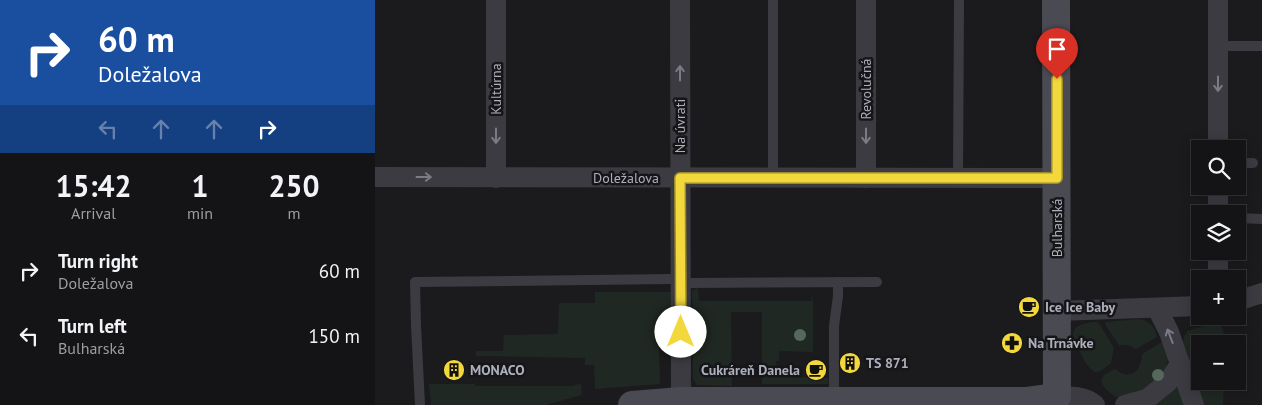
<!DOCTYPE html>
<html lang="en">
<head>
<meta charset="utf-8">
<style>
	:root { --surface:#141416; --page:#212123; --text:#f1f3f6; --muted:#9d9ea1; --line:#333335 }
	body { margin:0; font-family:"PT Sans",sans-serif; background:var(--page); color:var(--text); height:100vh; display:flex; flex-direction:column; font-size:19px; white-space:nowrap }
	* { box-sizing:border-box; margin:0 }
	p { font-size:16px; color:var(--muted) }
	.icon { flex:none; width:28px; height:28px; fill:none; stroke:currentColor; stroke-width:2; stroke-linecap:round; stroke-linejoin:round }
	.map { position:relative; flex:1; overflow:hidden }
	.drawer { display:flex; flex-direction:column; background:var(--surface); width:375px }
	.drawer>* { flex:none }
	.guide { background:#1a4fa0; color:#fff; overflow:hidden }
	.buttons { position:absolute; left:816px; top:140px; display:grid; gap:10px }
	.buttons a { display:grid; place-items:center; width:55px; height:55px; border-radius:0px; background:var(--surface); box-shadow:0 2px 12px #0003,0 0 0 1px var(--line); font-size:25px }
	.pin { position:absolute; display:grid; place-items:center; width:42px; height:42px; color:#fff; margin:-51px -21px; border-radius:50% 50% 50% 0; rotate:-45deg; box-shadow:0 0 5px #0007 }
	.pin .icon { rotate:45deg }
	.me { position:absolute; width:55px; margin:-28px; rotate:0deg; stroke-linejoin:round; filter:drop-shadow(0 0 4px #0008) }
	.turn { display:flex; align-items:center; gap:18px; height:105px; padding:0 15px; font-size:22px }
	.turn .icon { width:65px; height:65px; stroke-width:2.5 }
	.turn b { display:block; font-size:35px; line-height:42px }
	.lanes { display:flex; align-items:center; height:48px; padding:0 15px; background:#0003; justify-content:center; gap:25px; direction:ltr }
	.lanes .off { opacity:.35 }
	.eta { display:flex; justify-content:space-evenly; align-items:center; height:85px; text-align:center }
	.eta b { font-size:30px; font-weight:700; line-height:35px }
	ul { padding:0; list-style:none }
	li { display:flex; align-items:center; gap:15px; height:65px; padding:0 15px }
	li div { flex:1 }
	li b { display:block; font-size:19px }
	li em { font-style:normal }
	main { display:flex; flex:1; min-height:0 }
	.map>svg:first-child { display:block }
	.green { fill:#202823 }
	.lines { fill:none; stroke-linecap:round; stroke-linejoin:round }
	.lane { stroke:#3c3b42; stroke-width:10 }
	.street { stroke:#3c3b42; stroke-width:20 }
	.secondary { stroke:#494a52; stroke-width:28 }
	.tree { fill:#55685b }
	.oneway { stroke:#7a7b85 }
	.route-casing { stroke:#9d8c28; stroke-width:12 }
	.route { stroke:#f2d83d; stroke-width:9 }
	.labels { text-anchor:middle; dominant-baseline:central; stroke-width:5; stroke-linejoin:round; paint-order:stroke }
	.street-label { font-size:14px; fill:#adafbc; stroke:#161518 }
	.poi-label { font-size:14px; font-weight:bold; fill:#adafbc; stroke:#161518; text-anchor:start }
</style>
</head>
<body>
<main>
<section class="drawer">
<div class="guide">
<div class="turn"><svg class="icon" aria-label="right" viewBox="0 0 24 24"><path d="M7 20v-9h11M14 6l5 5-5 5"/></svg><div><b>60 m</b>Doležalova</div></div>
<div class="lanes"><svg class="icon off" aria-label="left" viewBox="0 0 24 24"><path d="M17 20v-9H6M10 6l-5 5 5 5"/></svg><svg class="icon off" aria-label="ahead" viewBox="0 0 24 24"><path d="M12 20V5M6 11l6-6 6 6"/></svg><svg class="icon off" aria-label="ahead" viewBox="0 0 24 24"><path d="M12 20V5M6 11l6-6 6 6"/></svg><svg class="icon" aria-label="right" viewBox="0 0 24 24"><path d="M7 20v-9h11M14 6l5 5-5 5"/></svg></div>
</div>
<div class="eta">
<div><b>15:42</b><p>Arrival</p></div>
<div><b>1</b><p>min</p></div>
<div><b>250</b><p>m</p></div>
</div>
<ul>
<li><svg class="icon" aria-label="right" viewBox="0 0 24 24"><path d="M7 20v-9h11M14 6l5 5-5 5"/></svg><div><b>Turn right</b><p>Doležalova</p></div><em>60 m</em></li>
<li><svg class="icon" aria-label="left" viewBox="0 0 24 24"><path d="M17 20v-9H6M10 6l-5 5 5 5"/></svg><div><b>Turn left</b><p>Bulharská</p></div><em>150 m</em></li>
</ul>
</section>
<div class="map">
<svg width="887" height="405" viewBox="0 0 887 405">
	<rect width="100%" height="100%" fill="#1b1b1d"/>
	<g class="green">
		<path d="M 323,288 L 324,301 L 437,301 L 438,291 L 438,352 L 404,351 L 404,361 L 401,361 L 400,377 L 453,378 L 453,384 L 387,384 L 387,312 L 356,312 L 357,386 L 322,385 L 318,379 L 317,291 Z"/>
		<path d="M 220,292 L 296,292 L 296,317 L 283,317 L 285,384 L 220,389 L 219,365 L 210,365 L 210,358 L 101,356 L 101,351 L 128,351 L 129,335 L 183,334 L 184,303 L 220,303 Z"/>
		<path d="M 765,319 C 776,323 779,325 782,337 L 761,349 L 752,345 L 744,345 L 731,326 L 730,322 Z"/>
		<path d="M 717,322 L 722,322 L 725,325 L 739,348 L 736,363 C 732,366 727,371 722,372 C 713,373 701,344 698,336 C 698,325 708,324 717,322 Z"/>
		<path d="M 842,322 C 850,328 849,334 849,344 L 825,344 L 825,381 L 849,381 L 848,405 L 829,405 L 808,343 L 809,337 L 812,331 Z"/>
		<path d="M 787,342 L 793,358 L 791,370 L 776,389 L 746,399 C 740,397 724,386 727,379 C 728,374 736,371 740,369 C 756,381 766,372 767,354 Z"/>
		<path d="M 801,379 L 810,405 L 779,405 Z"/>
		<path d="M 54,384 L 100,384 L 100,386 L 199,386 L 200,385 L 206,384 L 207,395 L 170,405 L 56,405 Z"/>
	</g>
	<g class="lines">
		<g class="lane">
			<path d="M 843,46 L 887,46"/>
			<path d="M 862,163 L 878,163"/>
			<path d="M 398,178 L 398,0"/>
			<path d="M 583,178 L 584,0"/>
			<path d="M 862,218 L 887,219"/>
			<path d="M 459,400 L 459,326 L 463,296 L 463,282"/>
			<path d="M 45,405 L 41,325 L 40,282 L 297,279 L 306,279 L 314,283 L 502,282"/>
		</g>
		<g class="street">
			<path d="M 121,0 L 121,178"/>
			<path d="M 305,0 L 306,401"/>
			<path d="M 491,0 L 491,178"/>
			<path d="M 843,149 L 843,0"/>
			<path d="M 0,177 L 682,178"/>
			<path d="M 843,214 L 843,186"/>
			<path d="M 843,279 L 843,251"/>
			<path d="M 862,301 L 887,293"/>
			<path d="M 682,311 L 825,306"/>
			<path d="M 805,364 L 819,405"/>
			<path d="M 683,405 L 682,397 C 695,396 710,396 720,405"/>
			<path d="M 750,405 L 772,399 L 793,382 L 805,364 L 794,332 L 782,308"/>
		</g>
		<path class="secondary" d="M 257,405 L 306,401 L 652,401 L 682,397 L 681,0"/>
	</g>
	<g class="tree">
		<circle cx="425" cy="335" r="6"/>
		<circle cx="783" cy="375" r="6"/>
	</g>
	<defs><path id="oneway-shaft" d="M-6 0H5M1.5-3L5.5 0L1.5 3" fill="none" stroke-width="1.6" stroke-linecap="round" stroke-linejoin="round" transform="scale(1.25)"/></defs>
	<g class="oneway">
		<use href="#oneway-shaft" transform="translate(305 73) rotate(-90)"/>
		<use href="#oneway-shaft" transform="translate(843 84) rotate(90)"/>
		<use href="#oneway-shaft" transform="translate(121 136) rotate(90)"/>
		<use href="#oneway-shaft" transform="translate(491 136) rotate(90)"/>
		<use href="#oneway-shaft" transform="translate(49 177)"/>
		<use href="#oneway-shaft" transform="translate(795 336) rotate(-111)"/>
	</g>
	<g class="lines">
		<g class="route-casing">
			<path id="route" d="M 306,332 L 305,178 L 682,178 L 682,79"/>
		</g>
		<use href="#route" class="route"/>
	</g>
	<defs>
		<g id="cafe-disc" transform="scale(1.125)"><circle r="9.5" fill="#f2d83d" stroke="#161518"/><path d="M-5.5-4.5H6V0H3Q3 3.5 0 3.5H-2.5Q-5.5 3.5-5.5 0ZM3-3.2v2h1.7v-2ZM-6 4.5H4V6H-6Z" fill="#111"/></g>
		<g id="pharmacy-disc" transform="scale(1.125)"><circle r="9.5" fill="#f2d83d" stroke="#161518"/><path d="M-2-6h4v4h4v4h-4v4h-4v-4h-4v-4h4Z" fill="#111"/></g>
		<g id="building-disc" transform="scale(1.125)"><circle r="9.5" fill="#f2d83d" stroke="#161518"/><path d="M-4-6H4V6H1V3H-1V6H-4ZM-2.5-4.3h1.7v1.8h-1.7ZM.8-4.3h1.7v1.8H.8ZM-2.5-1h1.7V.8h-1.7ZM.8-1h1.7V.8H.8Z" fill="#111"/></g>
	</defs>
	<g fill-rule="evenodd">
		<use href="#cafe-disc" x="654" y="307"/>
		<use href="#pharmacy-disc" x="637" y="343"/>
		<use href="#building-disc" x="475" y="363"/>
		<use href="#building-disc" x="79" y="370"/>
		<use href="#cafe-disc" x="441" y="370"/>
	</g>
	<g class="labels">
		<g class="street-label">
			<text transform="translate(121 89) rotate(-90)">Kultúrna</text>
			<text transform="translate(491 89) rotate(-90)">Revolučná</text>
			<text transform="translate(305 126) rotate(-90)">Na úvrati</text>
			<text x="251" y="178">Doležalova</text>
			<text transform="translate(682 228) rotate(-90)">Bulharská</text>
		</g>
		<g class="poi-label">
			<text x="670" y="307">Ice Ice Baby</text>
			<text x="653" y="343">Na Trnávke</text>
			<text x="491" y="363">TS 871</text>
			<text x="95" y="370">MONACO</text>
			<text x="425" y="370" text-anchor="end">Cukráreň Danela</text>
		</g>
	</g>
</svg>
<div class="buttons">
<a><svg class="icon" aria-label="search" viewBox="0 0 24 24"><circle cx="10" cy="10" r="6"/><path d="M15 15l6 6"/></svg></a>
<a><svg class="icon" aria-label="layers" viewBox="0 0 24 24"><path d="M12 4l9 5-9 5-9-5zM3 14l9 5 9-5"/></svg></a>
<a>+</a>
<a>−</a>
</div>
<div class="pin" style="left:682px;top:79px;background:#d93025"><svg class="icon" aria-label="arrive" viewBox="0 0 24 24"><path d="M6 21V4h12l-3 4 3 4H6"/></svg></div>
<svg class="me" style="left:306px;top:332px" viewBox="-20 -20 40 40"><circle r="19" fill="#fff"/><path d="M0-13L10 11 0 6-10 11z" fill="#f2d83d"/></svg>
</div>
</main>
</body>
</html>
